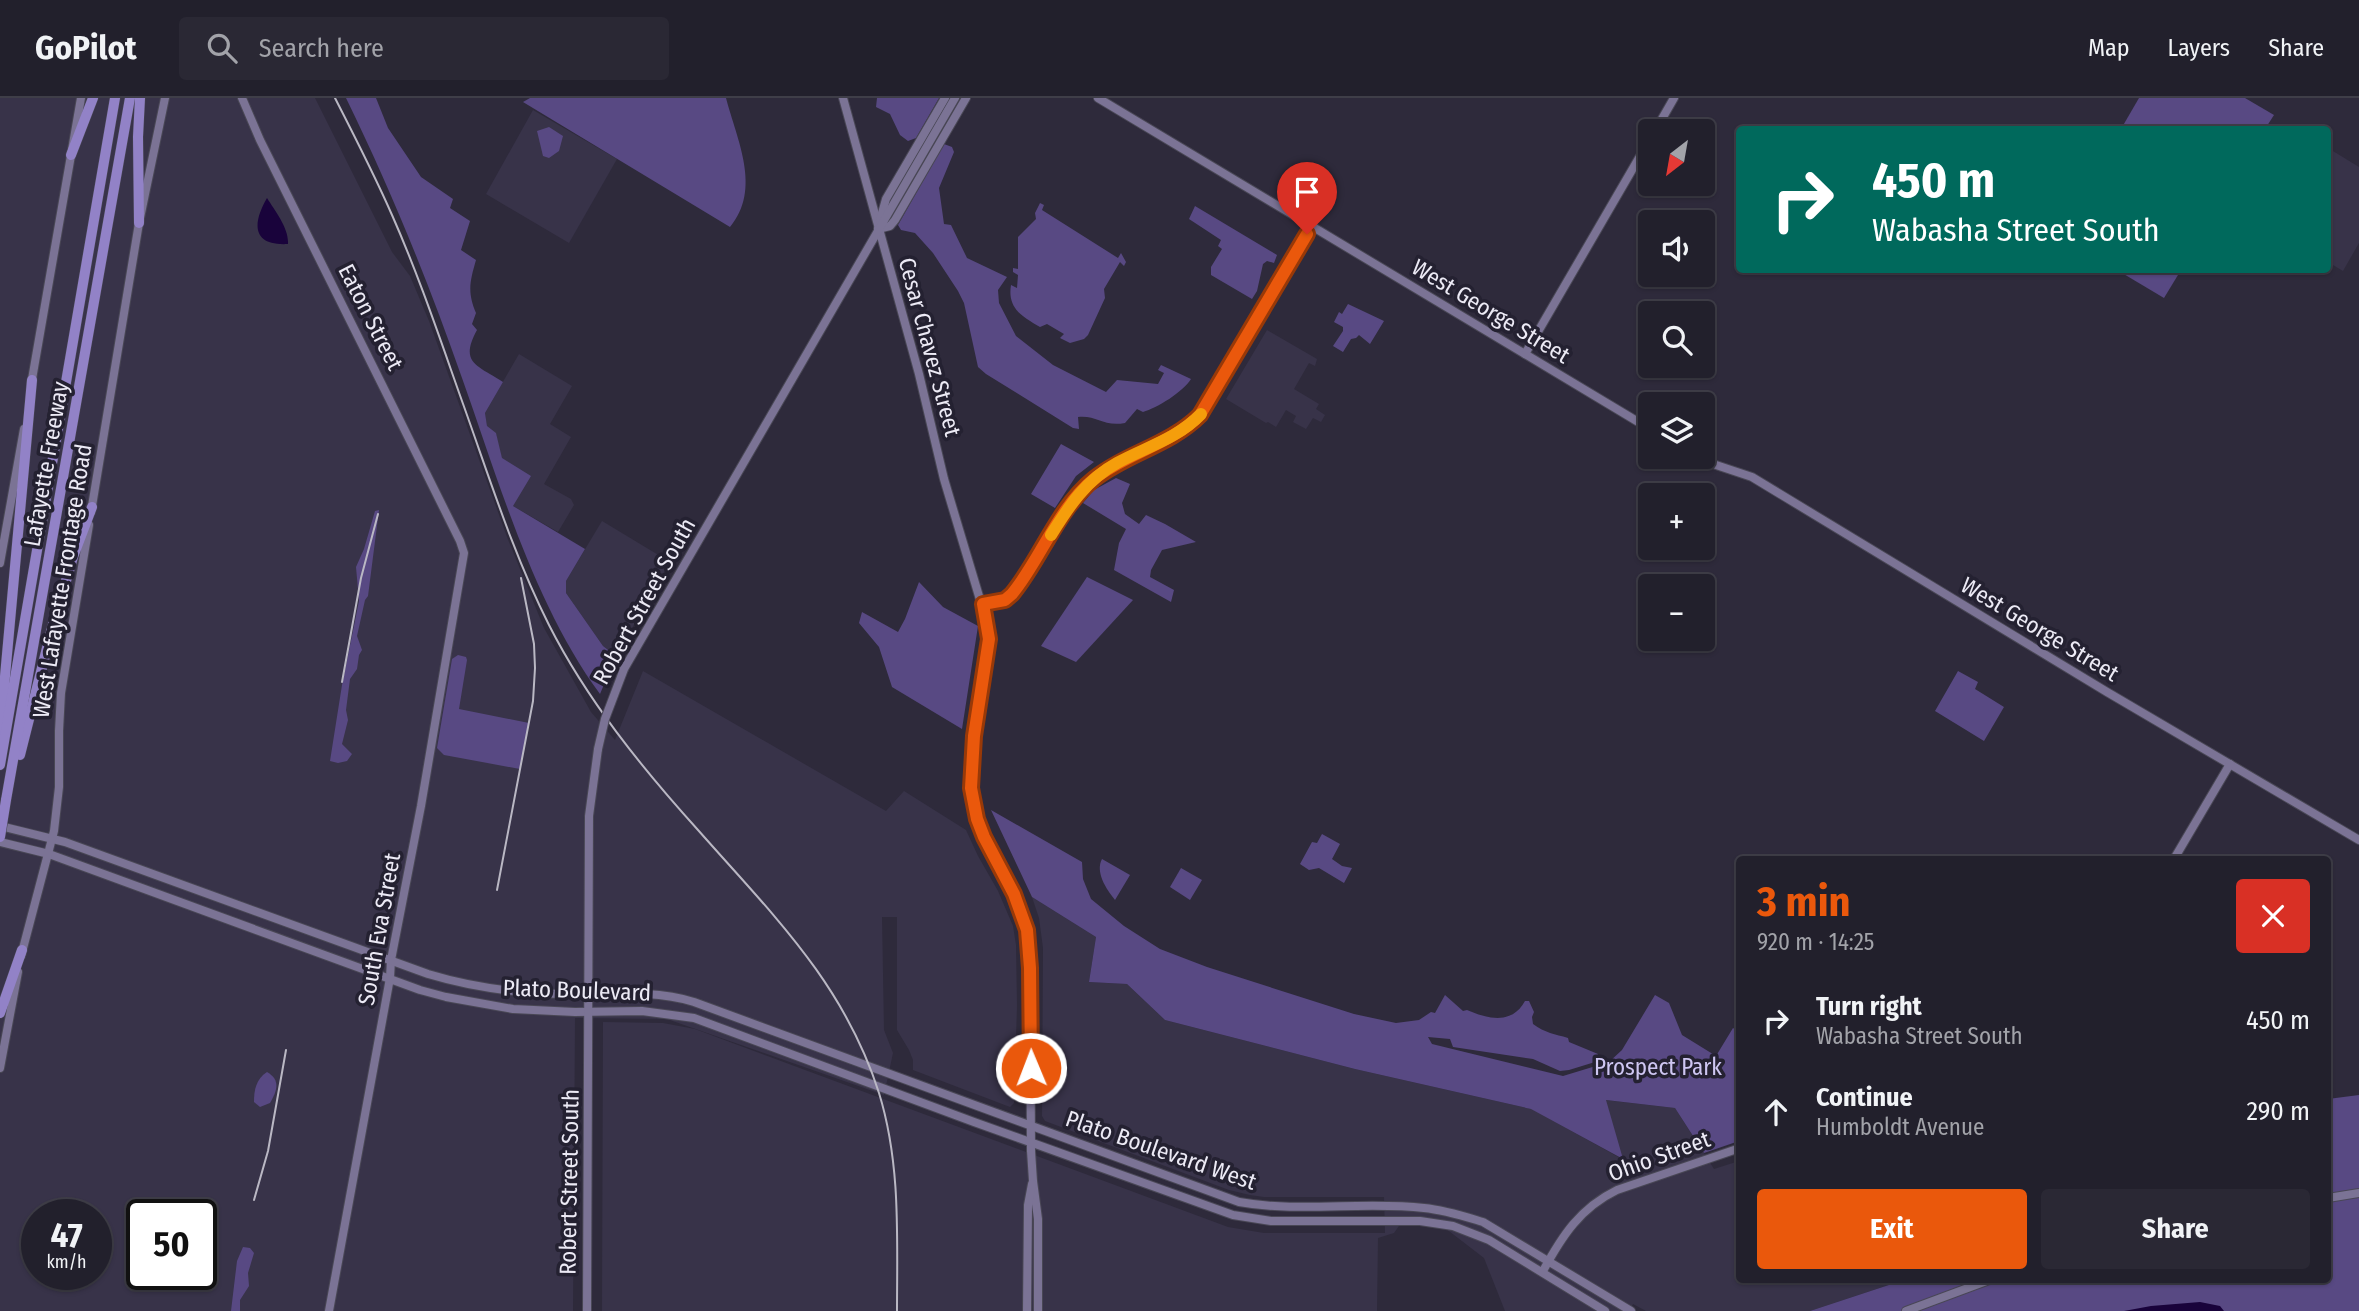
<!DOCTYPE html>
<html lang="en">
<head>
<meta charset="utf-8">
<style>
	:root { --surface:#22202c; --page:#2a2834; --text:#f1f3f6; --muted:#a2a3a9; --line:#3f3e48; --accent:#ea580c }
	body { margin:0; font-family:"Fira Sans Condensed",sans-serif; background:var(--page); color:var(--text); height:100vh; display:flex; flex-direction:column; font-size:26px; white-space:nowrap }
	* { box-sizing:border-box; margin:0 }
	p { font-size:23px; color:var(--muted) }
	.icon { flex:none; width:38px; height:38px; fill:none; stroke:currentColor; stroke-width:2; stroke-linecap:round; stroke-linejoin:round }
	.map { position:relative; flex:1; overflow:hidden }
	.side { position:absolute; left:1736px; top:758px; width:595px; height:427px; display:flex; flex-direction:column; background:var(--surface); border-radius:7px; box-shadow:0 2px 5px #0004,0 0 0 2px var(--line) }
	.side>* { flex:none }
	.banner { position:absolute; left:1736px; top:28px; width:595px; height:147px; border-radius:7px; box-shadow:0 2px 5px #0004,0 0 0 2px var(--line); background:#00695c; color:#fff; overflow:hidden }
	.needle { width:46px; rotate:211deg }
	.controls { position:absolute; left:1638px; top:21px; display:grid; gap:14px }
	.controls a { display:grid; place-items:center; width:77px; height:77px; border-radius:7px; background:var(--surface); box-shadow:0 2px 5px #0004,0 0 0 2px var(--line); font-size:35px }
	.speed { position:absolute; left:21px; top:1101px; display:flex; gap:14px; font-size:35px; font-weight:700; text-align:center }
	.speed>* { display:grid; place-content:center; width:91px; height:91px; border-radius:50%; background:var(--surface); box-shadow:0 2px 5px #0004,0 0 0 2px var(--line); line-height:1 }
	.speed small { font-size:18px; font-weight:400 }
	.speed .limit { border:4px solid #111; border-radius:10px; background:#fff; color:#111 }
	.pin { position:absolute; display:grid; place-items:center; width:60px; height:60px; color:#fff; margin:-72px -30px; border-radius:50% 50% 50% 0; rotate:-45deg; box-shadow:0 0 7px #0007 }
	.pin .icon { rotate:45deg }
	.me { position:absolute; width:77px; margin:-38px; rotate:359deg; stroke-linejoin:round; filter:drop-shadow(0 0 5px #0008) }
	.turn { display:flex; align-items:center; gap:24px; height:147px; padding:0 21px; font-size:32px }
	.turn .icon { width:91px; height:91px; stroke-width:2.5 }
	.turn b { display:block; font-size:49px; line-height:60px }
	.round { display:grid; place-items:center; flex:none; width:74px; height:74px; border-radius:7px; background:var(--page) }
	.headline { display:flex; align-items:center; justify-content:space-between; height:119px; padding:0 21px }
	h1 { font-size:42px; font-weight:700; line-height:52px; color:var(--accent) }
	.action { display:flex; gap:14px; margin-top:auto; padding:14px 21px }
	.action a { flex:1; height:80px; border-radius:7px; background:var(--accent); color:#fff; font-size:28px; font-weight:700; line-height:80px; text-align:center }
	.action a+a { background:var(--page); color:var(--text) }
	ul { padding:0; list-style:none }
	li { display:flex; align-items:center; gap:21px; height:91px; padding:0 21px }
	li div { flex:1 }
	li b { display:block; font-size:26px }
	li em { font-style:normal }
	header { display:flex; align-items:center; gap:42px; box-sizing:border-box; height:98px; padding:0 35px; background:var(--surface); border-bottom:2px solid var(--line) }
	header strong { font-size:33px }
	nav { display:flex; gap:38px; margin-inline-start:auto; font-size:24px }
	.search { width:490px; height:63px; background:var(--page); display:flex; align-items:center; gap:18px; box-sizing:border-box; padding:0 24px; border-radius:7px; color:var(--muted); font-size:26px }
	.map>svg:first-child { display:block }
	.built { fill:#383349; fill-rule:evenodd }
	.green { fill:#584983 }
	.water { fill:#19033b }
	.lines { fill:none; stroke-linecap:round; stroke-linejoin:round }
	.secondary-casing { stroke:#494755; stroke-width:10 }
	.highway-casing { stroke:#494755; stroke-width:11 }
	.secondary { stroke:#7b7395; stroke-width:8 }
	.highway { stroke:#9282c7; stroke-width:10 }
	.rail { stroke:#bab8c4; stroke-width:2 }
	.secondary-bridge-casing { stroke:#494755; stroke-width:10; stroke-linecap:butt }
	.highway-bridge-casing { stroke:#494755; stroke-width:11; stroke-linecap:butt }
	.secondary-bridge { stroke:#7b7395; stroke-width:8 }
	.highway-bridge { stroke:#9282c7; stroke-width:10 }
	.route-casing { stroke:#983908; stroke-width:18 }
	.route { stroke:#ea580c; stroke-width:12 }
	.slow { stroke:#f59e0b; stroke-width:12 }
	.labels { text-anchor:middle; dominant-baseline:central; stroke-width:7; stroke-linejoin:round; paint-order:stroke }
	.street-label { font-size:23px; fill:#eceaf5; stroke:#242131 }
	.park-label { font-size:23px; fill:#cec6f2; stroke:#242131 }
</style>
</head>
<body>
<header>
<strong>GoPilot</strong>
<div class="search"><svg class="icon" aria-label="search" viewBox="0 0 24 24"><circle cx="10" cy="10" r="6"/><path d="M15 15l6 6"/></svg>Search here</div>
<nav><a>Map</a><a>Layers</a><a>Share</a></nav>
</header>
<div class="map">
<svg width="2359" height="1213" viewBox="0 0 2359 1213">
	<rect width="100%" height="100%" fill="#2e2a3b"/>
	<g class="built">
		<path d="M 0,0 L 315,0 L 392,154 L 410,178 L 429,223 L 507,439 L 544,530 L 591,614 L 615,642 L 643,573 L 886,713 L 904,693 L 966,732 L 978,758 L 998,793 L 1013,828 L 1016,847 L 1017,908 L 1014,1005 L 1010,1009 L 913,972 L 913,962 L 909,952 L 897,932 L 897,819 L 882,819 L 884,932 L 893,955 L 884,997 L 667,921 L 575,920 L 573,1213 L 0,1213 ZM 37,1116 L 96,1116 L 96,1176 L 37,1176 ZM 142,1116 L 201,1116 L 201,1176 L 142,1176 Z"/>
		<path d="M 533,12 L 617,61 L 569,145 L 486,96 Z"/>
		<path d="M 2328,50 L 2359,69 L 2359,145 L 2343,173 L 2328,164 Z"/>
		<path d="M 1267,232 L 1317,261 L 1315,268 L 1309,265 L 1294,291 L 1319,306 L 1316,311 L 1325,317 L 1321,324 L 1313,320 L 1306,331 L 1293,324 L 1296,318 L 1286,312 L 1276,329 L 1268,324 L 1266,325 L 1226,301 Z"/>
		<path d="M 519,256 L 572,288 L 550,326 L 571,339 L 544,386 L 571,401 L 574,407 L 558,434 L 513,408 L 496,336 L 487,329 L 485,315 Z"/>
		<path d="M 602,423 L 670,464 L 616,558 L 603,548 L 566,495 L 566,483 Z"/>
		<path d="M 1032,799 L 1096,839 L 1089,884 L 1127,886 L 1165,922 L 1355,971 L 1532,1011 L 1622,1061 L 1605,1002 L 1675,1010 L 1714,1071 L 1739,1063 L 1740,1181 L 1907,1181 L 1810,1213 L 1646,1213 L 1633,1206 L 1630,1213 L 1505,1213 L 1484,1160 L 1445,1130 L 1401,1125 L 1394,1135 L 1378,1140 L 1377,1213 L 602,1213 L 603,924 L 663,925 L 695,931 L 1228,1129 L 1264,1135 L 1385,1135 L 1384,1099 L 1264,1099 L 1250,1097 L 1229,1092 L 1045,1023 L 1042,1018 L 1043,850 L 1039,820 Z"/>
	</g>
	<g class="green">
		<path d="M 346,0 L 376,0 L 388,30 L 421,79 L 453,101 L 450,110 L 470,123 L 461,152 L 476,162 C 470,183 467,194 476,215 L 472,226 L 477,232 C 459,265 477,267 503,284 L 485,315 L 487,328 L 496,335 L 502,360 L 531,378 L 513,408 L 585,451 L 566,483 L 566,495 L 603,548 L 616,558 L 600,596 C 534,506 499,384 462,280 C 428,183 391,92 346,0 Z"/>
		<path d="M 530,0 L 726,0 C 737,42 762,91 730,129 L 523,4 Z"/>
		<path d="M 877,0 L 939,0 L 916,40 L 908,43 L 900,37 L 890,16 L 876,9 Z"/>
		<path d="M 2139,0 L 2245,0 L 2274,17 L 2265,31 L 2121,31 Z"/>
		<path d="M 549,29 L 563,38 L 559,53 L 549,60 L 543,58 L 537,33 Z"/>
		<path d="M 944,46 L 952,49 L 954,54 L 939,90 L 944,126 L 951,127 L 967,160 L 1007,179 L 998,192 L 999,205 L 1016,238 L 1053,267 L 1106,294 L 1117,282 L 1158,286 L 1164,275 L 1158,272 L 1161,267 L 1191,281 C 1183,294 1157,310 1143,314 L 1137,311 L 1125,325 C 1103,329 1097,317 1078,319 L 1079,331 L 1073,330 L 986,276 L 978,269 L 964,205 L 958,193 L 933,155 L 915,135 L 901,132 L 898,127 Z"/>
		<path d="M 1040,105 L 1044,107 L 1042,112 L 1118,160 L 1121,155 L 1126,164 L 1124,168 L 1120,164 L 1104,191 L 1105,200 L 1088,237 L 1084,241 L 1070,245 L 1060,240 L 1064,236 L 1047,226 L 1040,229 C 1023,219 1007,211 1011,187 L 1017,190 L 1018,177 L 1013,174 L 1013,170 L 1018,171 L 1018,139 L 1036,121 L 1035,115 Z"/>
		<path d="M 1195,108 L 1277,157 L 1274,165 L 1267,163 L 1263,166 L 1257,193 L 1252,201 L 1211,177 L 1211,169 L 1222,151 L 1218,148 L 1221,142 L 1189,121 Z"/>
		<path d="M 2117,172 L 2181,172 L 2164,200 Z"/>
		<path d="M 1348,206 L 1384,223 L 1370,246 L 1359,237 L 1356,240 L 1351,241 L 1343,254 L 1333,248 L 1343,233 L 1343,229 L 1334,224 L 1339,214 L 1342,216 Z"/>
		<path d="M 1061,346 L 1094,364 L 1076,378 L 1055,410 L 1031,396 Z"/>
		<path d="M 1116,380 L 1130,386 L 1122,405 L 1125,416 L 1139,426 L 1146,417 L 1165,426 L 1196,444 L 1162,452 L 1151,472 L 1150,479 L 1174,492 L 1171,504 L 1114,472 L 1119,445 L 1126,431 L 1083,405 L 1094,392 Z"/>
		<path d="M 379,412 L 368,498 L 365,502 L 357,538 L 362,552 L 359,557 L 357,571 L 350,581 L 346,612 L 348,622 L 342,646 L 352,656 L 347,663 L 338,665 L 330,663 L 342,587 L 359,503 L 356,469 L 364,451 L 375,413 Z"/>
		<path d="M 1087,479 L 1133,502 L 1076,564 L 1041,548 Z"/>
		<path d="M 919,484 L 943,509 L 978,528 L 962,631 L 892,589 L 879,549 L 859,525 L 862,514 L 898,534 L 905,521 Z"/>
		<path d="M 458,557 L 466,559 L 467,562 L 459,611 L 529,625 L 520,671 L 444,657 L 437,650 L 452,561 Z"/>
		<path d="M 1958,573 L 1978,584 L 1975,591 L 2004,609 L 1984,643 L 1935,613 Z"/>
		<path d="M 991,712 L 1082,764 L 1083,781 L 1091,801 L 1124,828 L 1160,851 L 1207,869 L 1354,916 L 1396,925 L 1419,922 L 1431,914 L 1435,915 L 1445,897 L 1463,913 L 1467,912 C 1488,921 1512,927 1525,903 L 1529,903 L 1534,914 L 1532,919 L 1533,926 C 1545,935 1555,936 1568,940 L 1569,944 L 1598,956 L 1595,964 L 1569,972 L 1560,973 L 1533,961 L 1453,949 L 1450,941 L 1428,939 L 1432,946 L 1563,978 L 1609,964 L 1622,952 L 1655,897 L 1669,905 L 1682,937 L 1716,958 L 1733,930 L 1739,934 L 1739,1043 L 1704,1055 L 1675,1010 L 1606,1002 L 1623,1061 L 1531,1011 L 1355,971 L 1165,922 L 1127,886 L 1089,884 L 1096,839 L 1032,799 Z"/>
		<path d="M 1322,736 L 1340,746 L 1332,761 L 1342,768 L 1352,770 L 1344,785 L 1319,770 L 1309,772 L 1300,766 L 1312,744 L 1317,745 Z"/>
		<path d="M 1102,761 L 1130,777 L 1115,802 C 1106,791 1095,774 1102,761 Z"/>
		<path d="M 1181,770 L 1202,782 L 1190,802 L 1170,789 Z"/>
		<path d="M 267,974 C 281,982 277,993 270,1005 L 260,1009 L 254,1004 C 254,992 256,981 267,974 Z"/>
		<path d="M 2359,997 L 2359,1213 L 1810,1213 L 1907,1181 L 2328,1181 L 2328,1001 Z"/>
		<path d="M 243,1149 L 250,1150 L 254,1155 L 248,1175 L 249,1188 L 240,1202 L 240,1213 L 231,1213 L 237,1163 Z"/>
	</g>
	<g class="water">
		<path d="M 267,100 C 275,113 289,130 288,146 C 252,148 252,126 267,100 Z"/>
		<path d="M 2200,1204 L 2220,1208 L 2224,1213 L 2091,1213 L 2124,1213 L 2151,1208 Z"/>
	</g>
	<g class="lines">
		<g class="secondary-casing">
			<g id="secondary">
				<path d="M 242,0 L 260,42 L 460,443 L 464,455 L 421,708 L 391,862 L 390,880 L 329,1213"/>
				<path d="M 843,0 L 919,276 L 944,381 L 987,525 L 988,547 L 974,638 L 971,690 L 977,721 L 984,739 L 1014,796 L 1027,832 L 1030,870 L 1031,1053 L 1033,1083 L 1038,1121 L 1038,1213"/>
				<path d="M 1098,0 L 1650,331"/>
				<path d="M 1655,33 L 1674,0"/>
				<path d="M 880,122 L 886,101 L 945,0"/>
				<path d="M 878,131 L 890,128 L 895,122 L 966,0"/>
				<path d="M 1525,256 L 1650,41"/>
				<path d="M 31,287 L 81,0"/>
				<path d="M 1700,359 L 1713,366 L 1752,379 L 2107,594 L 2359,742"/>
				<path d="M 91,414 L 139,125 L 165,0"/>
				<path d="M 0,465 L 24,331"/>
				<path d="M 983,506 L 1002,502 L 1012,497 C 1040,461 1056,415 1089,385 C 1122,355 1169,349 1200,317 L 1312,128"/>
				<path d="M 624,571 L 955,0"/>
				<path d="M 0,728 L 65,744 L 428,876 C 471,889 515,895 560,896 C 604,897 652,891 694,904 L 1239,1104 C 1300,1115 1363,1103 1424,1110 C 1445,1112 1463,1118 1483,1124 L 1631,1213"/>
				<path d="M 0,744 L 49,756 L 420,892 L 446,899 L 513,911 L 575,914 L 642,913 L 694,920 L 974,1024 L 1233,1117 L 1271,1123 L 1420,1123 L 1453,1128 L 1489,1142 L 1605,1213"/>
				<path d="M 2174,761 L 2230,666"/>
				<path d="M 21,858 L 54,733 L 59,689 L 59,633 L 61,595 L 89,427"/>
				<path d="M 0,970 L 18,874"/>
				<path d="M 2328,1100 L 2359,1095"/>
				<path d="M 1543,1173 C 1562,1138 1580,1110 1617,1092 L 1740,1050"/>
				<path d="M 587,1213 L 589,718 L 598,651"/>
				<path d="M 1027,1213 L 1028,1107 L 1032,1086"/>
				<path d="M 1906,1213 L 1992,1181"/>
			</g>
		</g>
		<g class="highway-casing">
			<g id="highway">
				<path d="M 71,57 L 93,0"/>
				<path d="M 139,125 L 138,39 L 140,0"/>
				<path d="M 0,633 L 32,282"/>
				<path d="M 20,657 L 52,530 L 73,459 L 92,409"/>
				<path d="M 0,667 L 115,0"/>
				<path d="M 6,702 L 130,0"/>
				<path d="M 0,915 L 22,852"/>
			</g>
		</g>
		<use href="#secondary" class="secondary"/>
		<use href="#highway" class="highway"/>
		<g class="rail">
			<path d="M 335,0 C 355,39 375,78 392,117 C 419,178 440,241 462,303 C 489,378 513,456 549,527 C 587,602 642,670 698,732 C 772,816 844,885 879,995 C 901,1066 897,1140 897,1213"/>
			<path d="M 342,584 L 361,480 L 378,416"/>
			<path d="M 497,792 L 533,603 L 535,570 L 534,546 L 521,480"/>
			<path d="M 254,1102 L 268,1053 L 286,952"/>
		</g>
		<g class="secondary-bridge-casing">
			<path id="secondary-bridge" d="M 598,651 L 605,621 L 624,571"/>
		</g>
		<g class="highway-bridge-casing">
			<path id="highway-bridge" d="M 0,739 L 6,702"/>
		</g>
		<use href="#secondary-bridge" class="secondary-bridge"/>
		<use href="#highway-bridge" class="highway-bridge"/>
	</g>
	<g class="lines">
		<g class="route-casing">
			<path id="route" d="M 1031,970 L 1030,870 L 1027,832 L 1014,796 L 984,739 L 977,721 L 971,690 L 974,638 L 989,541 L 983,506 L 1005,502 L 1012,496 C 1041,461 1057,411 1094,381 C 1127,355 1170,347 1200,317 L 1307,136"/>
		</g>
		<use href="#route" class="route"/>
		<path class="slow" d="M 1051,437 C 1069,408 1086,382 1117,365 C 1146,349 1177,341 1201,316"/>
	</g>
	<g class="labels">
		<g class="street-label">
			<text transform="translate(1491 213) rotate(31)">West George Street</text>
			<text transform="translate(371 219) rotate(63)">Eaton Street</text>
			<text transform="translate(930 249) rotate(75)">Cesar Chavez Street</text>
			<text transform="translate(46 366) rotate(-80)">Lafayette Freeway</text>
			<text transform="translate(62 483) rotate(-81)">West Lafayette Frontage Road</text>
			<text transform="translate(644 503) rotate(-61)">Robert Street South</text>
			<text transform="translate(2040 531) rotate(31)">West George Street</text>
			<text transform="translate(379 831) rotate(-80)">South Eva Street</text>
			<text transform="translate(577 892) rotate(2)">Plato Boulevard</text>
			<text transform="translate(1161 1052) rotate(19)">Plato Boulevard West</text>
			<text transform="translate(1659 1058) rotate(-20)">Ohio Street</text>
			<text transform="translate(569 1084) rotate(-89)">Robert Street South</text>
		</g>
		<g class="park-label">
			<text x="1658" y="969">Prospect Park</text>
		</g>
	</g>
</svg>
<div class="controls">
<a><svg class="needle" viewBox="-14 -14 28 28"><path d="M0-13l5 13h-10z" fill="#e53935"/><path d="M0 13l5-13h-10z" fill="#a2a3a9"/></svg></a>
<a><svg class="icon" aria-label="sound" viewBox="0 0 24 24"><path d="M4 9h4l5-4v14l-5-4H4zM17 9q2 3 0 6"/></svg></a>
<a><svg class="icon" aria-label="search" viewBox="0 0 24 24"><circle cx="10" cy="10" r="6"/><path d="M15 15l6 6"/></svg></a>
<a><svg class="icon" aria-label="layers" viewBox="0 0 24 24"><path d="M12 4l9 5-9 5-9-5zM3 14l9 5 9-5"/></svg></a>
<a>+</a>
<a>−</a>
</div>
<div class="speed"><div>47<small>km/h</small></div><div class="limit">50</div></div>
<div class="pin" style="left:1307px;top:136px;background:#d93025"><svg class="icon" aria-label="arrive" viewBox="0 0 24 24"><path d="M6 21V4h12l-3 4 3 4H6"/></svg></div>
<svg class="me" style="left:1031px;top:970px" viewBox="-20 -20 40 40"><circle r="17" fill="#ea580c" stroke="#fff" stroke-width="3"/><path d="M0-11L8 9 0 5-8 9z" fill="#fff"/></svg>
<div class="banner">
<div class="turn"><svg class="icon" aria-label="right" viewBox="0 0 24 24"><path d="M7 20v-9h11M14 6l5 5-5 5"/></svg><div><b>450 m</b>Wabasha Street South</div></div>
</div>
<section class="side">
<div class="headline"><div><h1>3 min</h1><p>920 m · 14:25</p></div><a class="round" style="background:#d93025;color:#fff"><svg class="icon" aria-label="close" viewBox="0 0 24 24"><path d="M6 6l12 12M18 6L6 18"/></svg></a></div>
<ul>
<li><svg class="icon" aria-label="right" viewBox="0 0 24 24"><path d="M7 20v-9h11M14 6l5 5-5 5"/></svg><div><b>Turn right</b><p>Wabasha Street South</p></div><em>450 m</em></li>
<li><svg class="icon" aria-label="ahead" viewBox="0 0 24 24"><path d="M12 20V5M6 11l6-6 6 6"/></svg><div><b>Continue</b><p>Humboldt Avenue</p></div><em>290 m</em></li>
</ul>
<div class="action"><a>Exit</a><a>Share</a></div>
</section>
</div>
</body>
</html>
